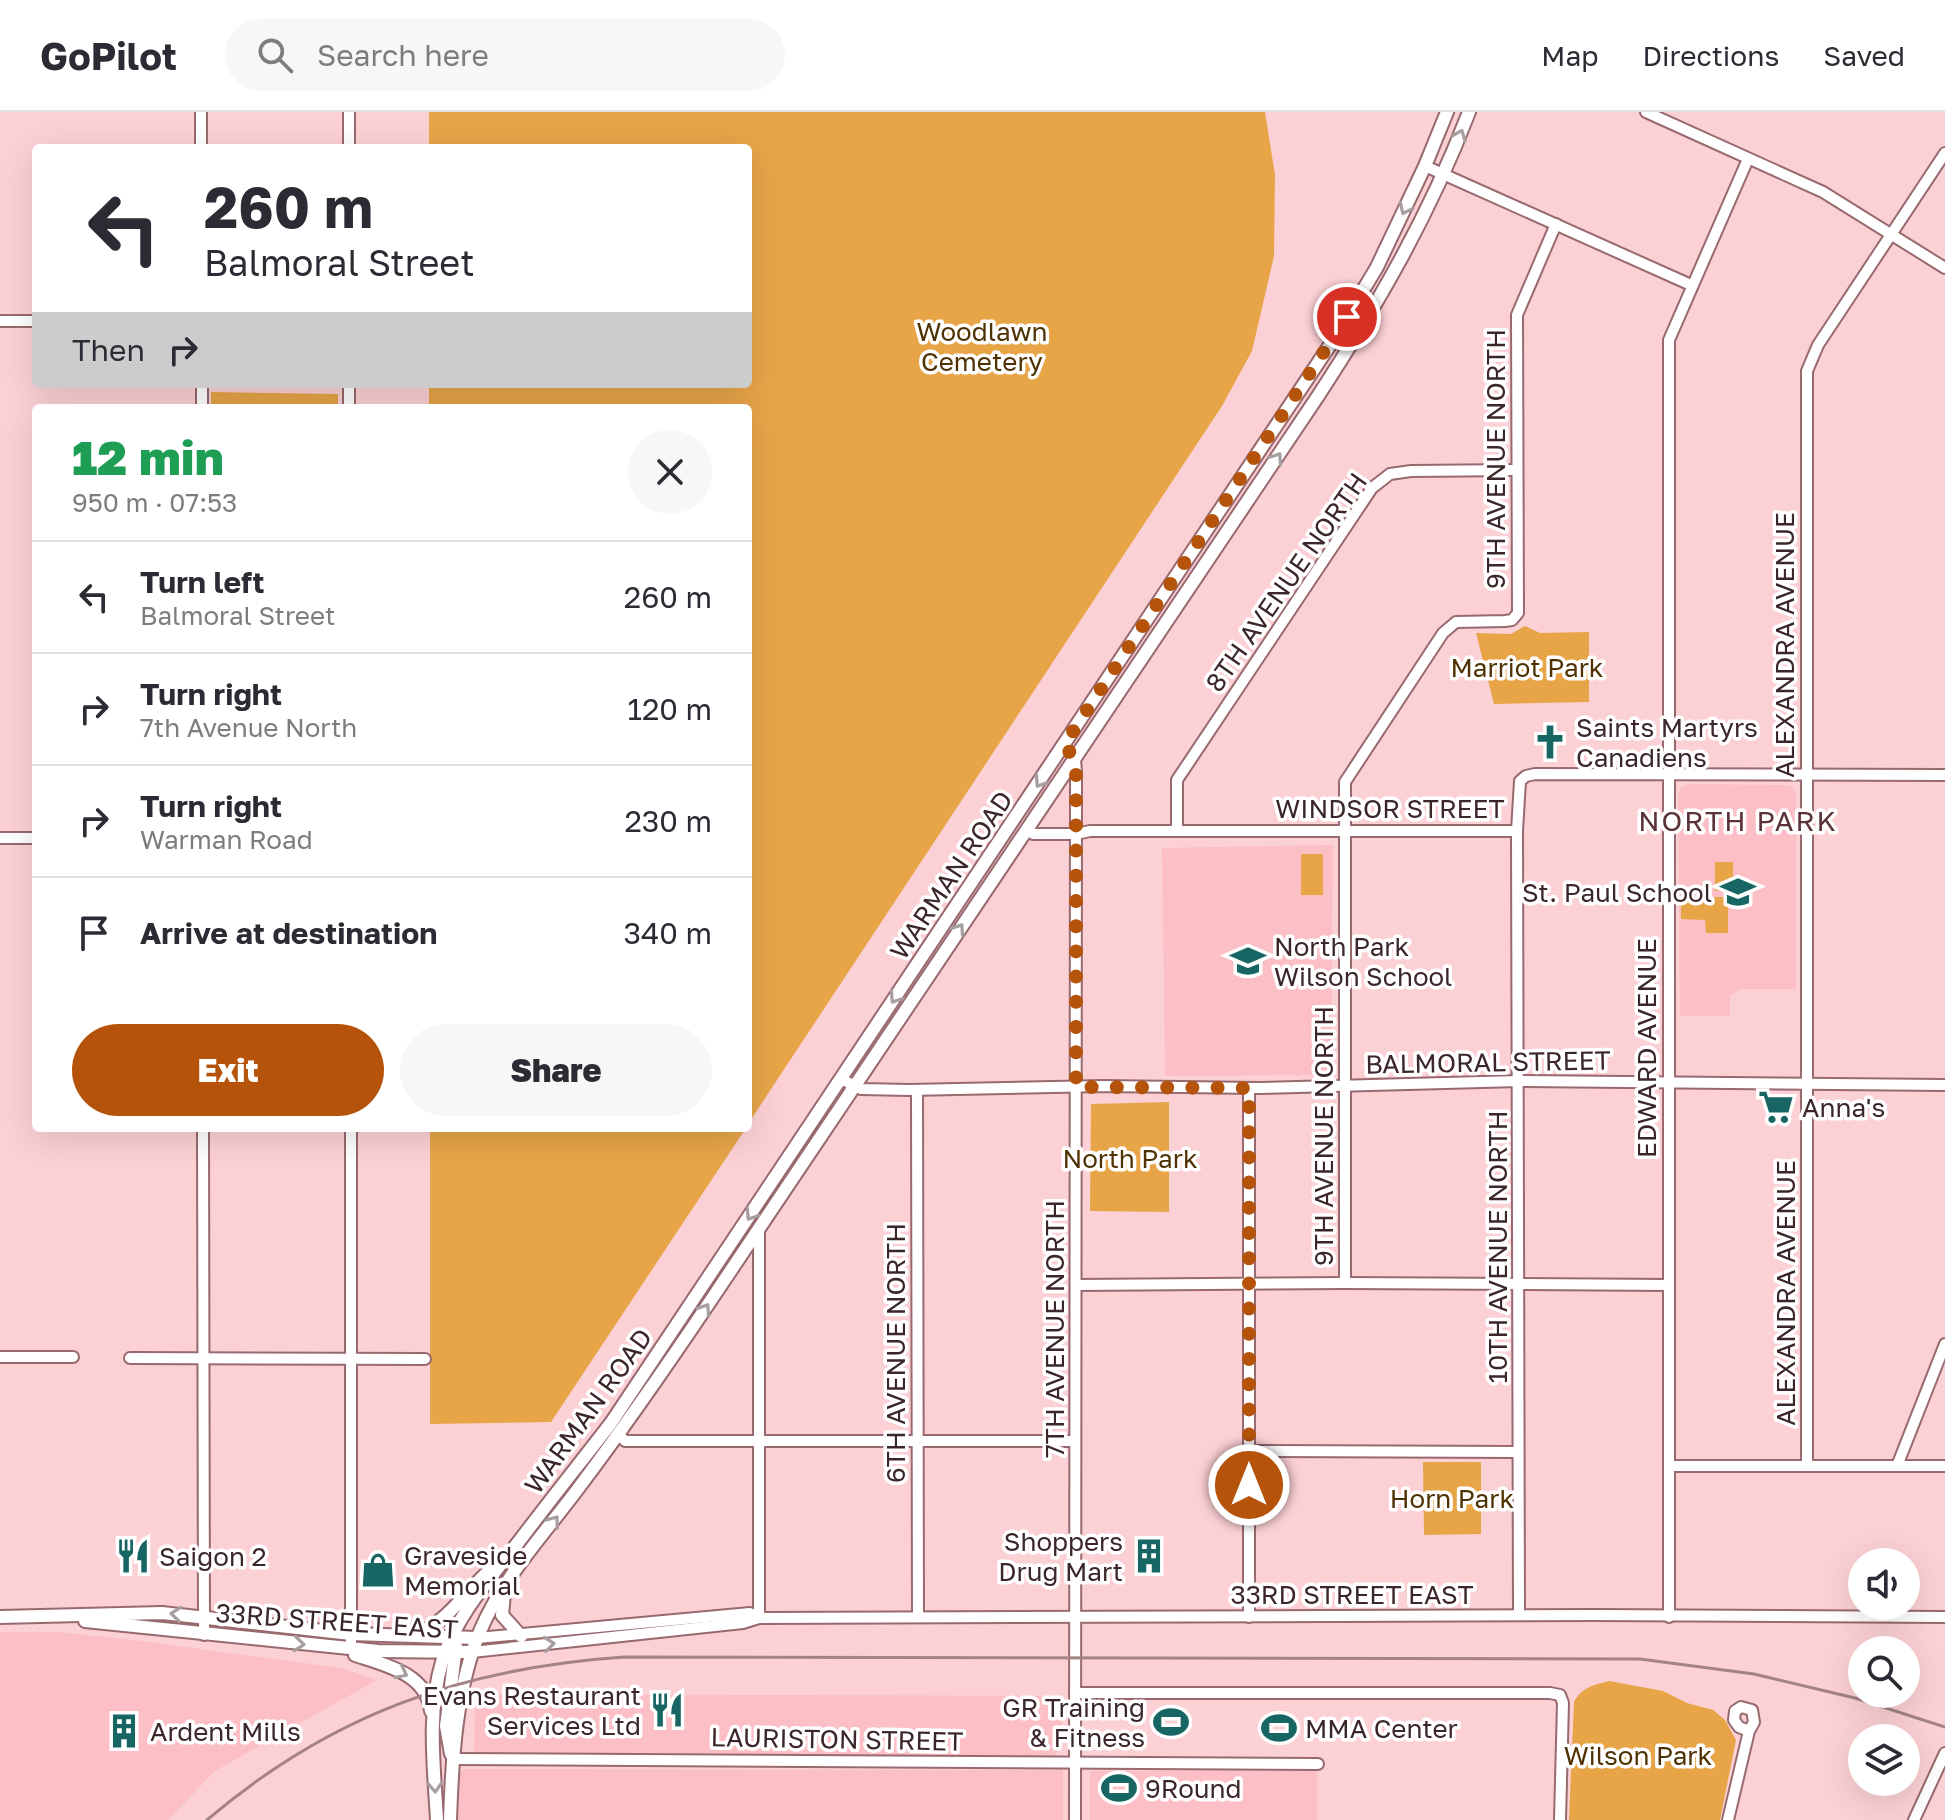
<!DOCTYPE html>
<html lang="en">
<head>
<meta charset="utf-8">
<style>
	:root { --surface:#fff; --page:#f7f7f7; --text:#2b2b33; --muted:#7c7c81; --line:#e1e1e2; --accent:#b45309 }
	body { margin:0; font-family:"Golos Text",sans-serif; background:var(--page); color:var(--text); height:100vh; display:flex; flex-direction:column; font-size:30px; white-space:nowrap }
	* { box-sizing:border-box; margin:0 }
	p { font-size:26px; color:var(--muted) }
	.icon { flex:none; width:44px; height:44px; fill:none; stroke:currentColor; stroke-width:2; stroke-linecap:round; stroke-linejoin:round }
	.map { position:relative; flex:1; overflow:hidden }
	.drawer { position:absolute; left:32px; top:292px; width:720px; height:728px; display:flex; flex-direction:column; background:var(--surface); border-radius:8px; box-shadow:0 8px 32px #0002 }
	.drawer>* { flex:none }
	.guide { position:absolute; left:32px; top:32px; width:720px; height:244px; border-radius:8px; box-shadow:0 8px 32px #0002; background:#fff; color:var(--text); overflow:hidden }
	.buttons { position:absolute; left:1848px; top:1436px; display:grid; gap:16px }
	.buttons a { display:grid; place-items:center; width:72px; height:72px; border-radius:50%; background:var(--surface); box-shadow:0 8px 32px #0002; font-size:40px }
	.pin { position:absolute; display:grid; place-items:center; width:68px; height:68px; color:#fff; margin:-34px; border:4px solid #fff; border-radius:50%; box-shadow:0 2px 8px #0007 }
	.me { position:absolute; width:88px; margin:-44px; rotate:0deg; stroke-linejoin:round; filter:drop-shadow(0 0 6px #0008) }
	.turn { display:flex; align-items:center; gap:28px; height:168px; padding:0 40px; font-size:36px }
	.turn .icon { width:104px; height:104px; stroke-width:2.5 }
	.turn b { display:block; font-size:56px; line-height:68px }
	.then { display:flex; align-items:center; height:76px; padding:0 40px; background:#0003; gap:16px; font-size:30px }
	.round { display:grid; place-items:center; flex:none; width:84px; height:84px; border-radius:42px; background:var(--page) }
	.head { display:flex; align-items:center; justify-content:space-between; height:136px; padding:0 40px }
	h1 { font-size:48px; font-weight:800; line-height:60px; color:#1e9e55 }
	.cta { display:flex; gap:16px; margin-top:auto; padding:16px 40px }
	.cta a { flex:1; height:92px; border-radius:48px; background:var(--accent); color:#fff; font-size:32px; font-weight:800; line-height:92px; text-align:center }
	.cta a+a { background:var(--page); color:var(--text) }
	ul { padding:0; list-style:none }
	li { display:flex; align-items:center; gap:24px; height:112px; padding:0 40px; border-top:2px solid var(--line) }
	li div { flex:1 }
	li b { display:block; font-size:30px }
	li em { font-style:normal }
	header { display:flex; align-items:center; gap:48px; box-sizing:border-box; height:112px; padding:0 40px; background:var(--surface); border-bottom:2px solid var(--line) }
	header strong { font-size:38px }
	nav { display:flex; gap:44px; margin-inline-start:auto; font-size:28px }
	.search { width:560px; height:72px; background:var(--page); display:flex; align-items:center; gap:20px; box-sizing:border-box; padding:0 28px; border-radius:44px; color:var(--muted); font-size:30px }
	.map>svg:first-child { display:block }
	.built { fill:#fcbfc5 }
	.green { fill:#e7a548 }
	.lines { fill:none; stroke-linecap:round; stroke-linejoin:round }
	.minor-casing { stroke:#98696e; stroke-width:14 }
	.major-casing { stroke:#98696e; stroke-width:16 }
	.minor { stroke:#fff; stroke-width:10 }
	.major { stroke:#fff; stroke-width:12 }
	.rail { stroke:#a38386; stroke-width:3 }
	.oneway { stroke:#a79e9f }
	.route { stroke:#b45309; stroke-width:14; stroke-dasharray:0 25.2 }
	.labels { text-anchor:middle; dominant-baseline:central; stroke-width:7; stroke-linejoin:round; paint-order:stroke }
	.park-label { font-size:26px; fill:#4f3203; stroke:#fff }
	.street-label { font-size:26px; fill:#3b2729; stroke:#fff }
	.poi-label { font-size:26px; fill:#3b2729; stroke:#fff; text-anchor:start }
	.neighbourhood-label { font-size:28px; letter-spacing:2px; fill:#5b3237; stroke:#fff }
</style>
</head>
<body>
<header>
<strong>GoPilot</strong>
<div class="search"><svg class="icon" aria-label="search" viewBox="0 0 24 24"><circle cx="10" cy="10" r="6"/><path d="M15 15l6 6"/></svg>Search here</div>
<nav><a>Map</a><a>Directions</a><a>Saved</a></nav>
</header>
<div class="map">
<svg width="1945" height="1708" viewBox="0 0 1945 1708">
	<rect width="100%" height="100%" fill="#fcd1d5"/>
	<g class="built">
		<path d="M 1688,672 L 1787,673 L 1793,675 L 1796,683 L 1796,877 L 1740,877 L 1730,884 L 1730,904 L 1680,904 L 1678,683 L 1681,676 Z"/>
		<path d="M 1333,733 L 1331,963 L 1165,964 L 1162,736 Z"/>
		<path d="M 0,1520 L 56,1520 L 134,1528 L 341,1556 L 377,1568 L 215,1659 L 168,1708 L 0,1708 Z"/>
		<path d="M 475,1582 L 1062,1584 L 1062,1635 L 1053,1645 L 474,1645 Z"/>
		<path d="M 466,1657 L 1063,1658 L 1063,1708 L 456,1708 L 457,1665 L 462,1658 Z"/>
		<path d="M 1317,1658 L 1317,1708 L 1090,1708 L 1090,1659 Z"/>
	</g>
	<g class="green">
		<path d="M 429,0 L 1265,0 L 1275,63 L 1274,144 L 1252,239 L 1222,294 L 748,1012 L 748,296 L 429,296 L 429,272 L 748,272 L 748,36 L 429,36 Z"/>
		<path d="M 211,280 L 338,282 L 338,296 L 211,296 Z"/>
		<path d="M 1525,514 L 1540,521 L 1589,520 L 1589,590 L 1494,592 L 1476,521 L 1511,522 Z"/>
		<rect x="1301" y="742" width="22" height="41"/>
		<rect x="1715" y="750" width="18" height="29"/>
		<path d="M 1681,785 L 1728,785 L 1728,821 L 1706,821 L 1705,808 L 1681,807 Z"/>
		<path d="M 1169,990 L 1169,1100 L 1090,1099 L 1091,992 Z"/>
		<path d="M 430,1016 L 746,1016 L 551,1310 L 430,1312 Z"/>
		<path d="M 1423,1350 L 1481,1350 L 1481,1422 L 1424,1423 Z"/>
		<path d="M 1609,1569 L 1663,1579 L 1687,1591 L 1713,1598 L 1725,1608 L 1736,1628 L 1720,1708 L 1569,1708 L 1574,1590 C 1582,1575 1594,1573 1609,1569 Z"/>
	</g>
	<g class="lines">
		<g class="minor-casing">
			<g id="minor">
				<path d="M 201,0 L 201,36"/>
				<path d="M 349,0 L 349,36"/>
				<path d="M 1646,0 L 1823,80 L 1945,156"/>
				<path d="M 1425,54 L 1691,173"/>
				<path d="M 0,209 L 36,209"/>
				<path d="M 202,272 L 202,296"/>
				<path d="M 349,296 L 349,272"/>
				<path d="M 1064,633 L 1075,647 L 1076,660 L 1075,1708"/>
				<path d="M 1027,716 L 1033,722 L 1076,722 L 1090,719 L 1517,719"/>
				<path d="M 1177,718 L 1177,668 L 1372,376 L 1390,362 L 1411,359 L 1516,358"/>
				<path d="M 0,726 L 36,726"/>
				<path d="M 841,967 L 861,977 L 909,978 L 1103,974 L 1259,976 L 1519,969 L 1945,973"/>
				<path d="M 1249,976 L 1249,1505"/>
				<path d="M 917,978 L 918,1505"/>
				<path d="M 203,1016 L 204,1523"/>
				<path d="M 351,1016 L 351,1530"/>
				<path d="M 759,1116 L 759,1506"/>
				<path d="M 1345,1171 L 1345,670 L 1443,521 L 1456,510 L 1505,509 L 1512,508 L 1518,501 L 1517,203 L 1556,112"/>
				<path d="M 1076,1173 L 1345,1171 L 1669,1173"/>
				<path d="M 0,1245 L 73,1245"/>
				<path d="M 130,1246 L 425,1247"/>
				<path d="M 619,1323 L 625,1329 L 1075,1329"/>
				<path d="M 1250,1339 L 1518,1340"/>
				<path d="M 1807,1353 L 1807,259 L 1818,233 L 1945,41"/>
				<path d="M 1669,1354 L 1945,1354"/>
				<path d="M 1897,1354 L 1945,1232"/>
				<path d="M 1519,1503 L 1517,719 L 1520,669 L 1526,664 L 1535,662 L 1945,663"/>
				<path d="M 1669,1505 L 1669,228 L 1748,47"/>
				<path d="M 477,1526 L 750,1501 L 759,1506"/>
				<path d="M 472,1540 L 743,1511 L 759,1506 L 1594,1503 L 1945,1505"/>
				<path d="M 1075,1581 L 1550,1581 L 1560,1583 L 1563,1591 L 1560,1708"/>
				<path d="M 452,1647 L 1318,1652"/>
				<path d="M 1728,1708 L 1749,1619 L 1754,1610 L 1752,1598 L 1741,1595 L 1735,1599 L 1734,1608 L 1739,1615 L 1749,1619"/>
				<path d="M 1914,1708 L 1945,1641"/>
			</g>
		</g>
		<g class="major-casing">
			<g id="major">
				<path d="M 504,1482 L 502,1503 L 521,1524"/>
				<path d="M 0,1505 L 162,1501 L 351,1522 L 477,1526"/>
				<path d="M 85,1509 L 378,1539 L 472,1540"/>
				<path d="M 416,1523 C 447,1510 465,1481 489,1459"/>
				<path d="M 355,1543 C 386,1553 427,1562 431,1599"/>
				<path d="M 451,1642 L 446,1614 L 456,1534"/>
				<path d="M 437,1708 C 434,1656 427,1600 442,1550 C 455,1505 489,1468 517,1432 C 548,1391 580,1351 611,1311 L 1332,230 L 1377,155 L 1425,54 L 1447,0"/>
				<path d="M 450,1708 C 452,1647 456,1574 481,1517 C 503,1466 544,1422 577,1378 C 623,1317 666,1255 709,1191 C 911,889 1115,587 1318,284 C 1378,192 1429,104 1469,0"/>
			</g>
		</g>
		<use href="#minor" class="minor"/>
		<use href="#major" class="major"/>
		<path class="rail" d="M 207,1708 C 331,1602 463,1556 624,1545 L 1640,1547 L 1754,1562 L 1855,1586 L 1945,1615"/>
	</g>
	<defs><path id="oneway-chevron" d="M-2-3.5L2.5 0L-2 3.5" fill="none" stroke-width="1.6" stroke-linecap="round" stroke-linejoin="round" transform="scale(2)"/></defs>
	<g class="oneway">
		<use href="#oneway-chevron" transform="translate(1460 23) rotate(-69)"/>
		<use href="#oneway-chevron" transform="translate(1405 97) rotate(115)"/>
		<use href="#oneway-chevron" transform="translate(1277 346) rotate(-56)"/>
		<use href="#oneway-chevron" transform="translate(1040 670) rotate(124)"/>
		<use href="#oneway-chevron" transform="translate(959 817) rotate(-56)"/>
		<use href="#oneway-chevron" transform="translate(895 886) rotate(124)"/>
		<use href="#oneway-chevron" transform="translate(751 1103) rotate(124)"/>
		<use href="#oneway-chevron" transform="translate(705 1197) rotate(-56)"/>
		<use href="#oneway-chevron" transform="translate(554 1409) rotate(-53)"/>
		<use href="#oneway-chevron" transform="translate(176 1502) rotate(-174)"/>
		<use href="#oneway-chevron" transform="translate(299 1532) rotate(6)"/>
		<use href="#oneway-chevron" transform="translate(549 1532) rotate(-6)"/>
		<use href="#oneway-chevron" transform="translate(402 1561) rotate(27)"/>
		<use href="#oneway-chevron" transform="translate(435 1675) rotate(87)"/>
	</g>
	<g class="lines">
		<path class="route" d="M 1249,1373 L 1249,976 L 1076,975 L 1076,660 L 1075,647 L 1064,633 L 1347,205"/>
	</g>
	<defs>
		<g id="church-bare" transform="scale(2.76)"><path d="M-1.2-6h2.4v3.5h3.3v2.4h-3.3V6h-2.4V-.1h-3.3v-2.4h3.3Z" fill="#186664" stroke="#fff" stroke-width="2.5" paint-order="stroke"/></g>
		<g id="school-bare" transform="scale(2.76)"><path d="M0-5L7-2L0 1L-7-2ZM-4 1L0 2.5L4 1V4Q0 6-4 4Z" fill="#186664" stroke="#fff" stroke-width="2.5" paint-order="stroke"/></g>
		<g id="supermarket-bare" transform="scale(2.76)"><path d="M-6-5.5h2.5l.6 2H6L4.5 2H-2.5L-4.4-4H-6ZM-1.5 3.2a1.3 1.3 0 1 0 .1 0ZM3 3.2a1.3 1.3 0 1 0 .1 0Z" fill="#186664" stroke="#fff" stroke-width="2.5" paint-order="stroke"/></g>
		<g id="restaurant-bare" transform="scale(2.76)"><path d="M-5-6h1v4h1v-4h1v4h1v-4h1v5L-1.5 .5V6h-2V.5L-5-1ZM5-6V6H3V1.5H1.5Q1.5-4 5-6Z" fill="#186664" stroke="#fff" stroke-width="2.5" paint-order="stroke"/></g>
		<g id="building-bare" transform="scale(2.76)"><path d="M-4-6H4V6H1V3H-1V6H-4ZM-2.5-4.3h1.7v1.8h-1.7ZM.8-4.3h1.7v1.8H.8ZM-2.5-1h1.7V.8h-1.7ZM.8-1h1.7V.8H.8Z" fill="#186664" stroke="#fff" stroke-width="2.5" paint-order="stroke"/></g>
		<g id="shop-bare" transform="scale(2.76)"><path d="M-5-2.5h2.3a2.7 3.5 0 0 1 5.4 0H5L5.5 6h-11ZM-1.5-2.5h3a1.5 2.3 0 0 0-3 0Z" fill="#186664" stroke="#fff" stroke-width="2.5" paint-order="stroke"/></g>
		<g id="stadium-bare" transform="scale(2.76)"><path d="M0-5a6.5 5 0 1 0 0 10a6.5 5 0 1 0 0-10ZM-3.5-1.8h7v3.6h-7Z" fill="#186664" stroke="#fff" stroke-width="2.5" paint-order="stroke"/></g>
	</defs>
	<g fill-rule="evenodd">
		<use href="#church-bare" x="1550" y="630"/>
		<use href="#school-bare" x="1738" y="780"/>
		<use href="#school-bare" x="1248" y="849"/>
		<use href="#supermarket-bare" x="1776" y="995"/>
		<use href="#restaurant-bare" x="133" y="1444"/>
		<use href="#building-bare" x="1149" y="1444"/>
		<use href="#shop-bare" x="378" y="1458"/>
		<use href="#restaurant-bare" x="667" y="1598"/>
		<use href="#stadium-bare" x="1171" y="1610"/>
		<use href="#stadium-bare" x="1279" y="1616"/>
		<use href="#building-bare" x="124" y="1619"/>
		<use href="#stadium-bare" x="1119" y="1676"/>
	</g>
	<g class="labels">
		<g class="park-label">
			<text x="982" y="219">Woodlawn<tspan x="982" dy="30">Cemetery</tspan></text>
			<text x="1527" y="555">Marriot Park</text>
			<text x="1130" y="1046">North Park</text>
			<text x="1452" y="1386">Horn Park</text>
			<text x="1638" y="1643">Wilson Park</text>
		</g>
		<g class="street-label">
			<text transform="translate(1495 347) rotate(-90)">9TH AVENUE NORTH</text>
			<text transform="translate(1286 470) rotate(-55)">8TH AVENUE NORTH</text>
			<text transform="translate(1784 533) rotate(-90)">ALEXANDRA AVENUE</text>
			<text x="1390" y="696">WINDSOR STREET</text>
			<text transform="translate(951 763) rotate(-56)">WARMAN ROAD</text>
			<text transform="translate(1646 936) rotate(-90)">EDWARD AVENUE</text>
			<text transform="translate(1488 950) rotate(-1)">BALMORAL STREET</text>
			<text transform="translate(1323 1024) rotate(-90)">9TH AVENUE NORTH</text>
			<text transform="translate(1497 1135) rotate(-90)">10TH AVENUE NORTH</text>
			<text transform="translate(1785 1181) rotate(-90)">ALEXANDRA AVENUE</text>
			<text transform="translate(1054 1217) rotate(-90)">7TH AVENUE NORTH</text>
			<text transform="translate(895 1241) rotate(-90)">6TH AVENUE NORTH</text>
			<text transform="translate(588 1299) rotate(-54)">WARMAN ROAD</text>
			<text x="1352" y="1482">33RD STREET EAST</text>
			<text transform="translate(337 1509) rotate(4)">33RD STREET EAST</text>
			<text transform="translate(837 1627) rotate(1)">LAURISTON STREET</text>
		</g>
		<g class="poi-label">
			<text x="1576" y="615">Saints Martyrs<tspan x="1576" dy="30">Canadiens</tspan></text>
			<text x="1712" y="780" text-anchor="end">St. Paul School</text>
			<text x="1274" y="834">North Park<tspan x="1274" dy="30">Wilson School</tspan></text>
			<text x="1802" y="995">Anna's</text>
			<text x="1123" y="1429" text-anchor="end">Shoppers<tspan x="1123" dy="30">Drug Mart</tspan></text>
			<text x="404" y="1443">Graveside<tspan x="404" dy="30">Memorial</tspan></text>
			<text x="159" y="1444">Saigon 2</text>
			<text x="641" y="1583" text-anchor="end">Evans Restaurant<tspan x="641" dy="30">Services Ltd</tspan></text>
			<text x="1145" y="1595" text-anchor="end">GR Training<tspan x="1145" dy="30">&amp; Fitness</tspan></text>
			<text x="1305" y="1616">MMA Center</text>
			<text x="150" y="1619">Ardent Mills</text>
			<text x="1145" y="1676">9Round</text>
		</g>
		<g class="neighbourhood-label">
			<text x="1738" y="708">NORTH PARK</text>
		</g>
	</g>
</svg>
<div class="buttons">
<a><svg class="icon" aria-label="sound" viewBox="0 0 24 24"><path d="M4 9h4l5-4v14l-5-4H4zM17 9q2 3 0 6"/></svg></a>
<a><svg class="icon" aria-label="search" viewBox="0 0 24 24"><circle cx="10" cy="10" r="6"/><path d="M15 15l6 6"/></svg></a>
<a><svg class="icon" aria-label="layers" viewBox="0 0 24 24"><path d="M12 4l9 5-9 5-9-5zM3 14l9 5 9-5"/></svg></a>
</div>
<div class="pin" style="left:1347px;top:205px;background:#d93025"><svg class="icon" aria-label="arrive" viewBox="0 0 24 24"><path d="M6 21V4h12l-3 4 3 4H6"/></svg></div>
<svg class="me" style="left:1249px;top:1373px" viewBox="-20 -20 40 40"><circle r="17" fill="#b45309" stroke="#fff" stroke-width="3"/><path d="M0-11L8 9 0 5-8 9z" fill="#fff"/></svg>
<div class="guide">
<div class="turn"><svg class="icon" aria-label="left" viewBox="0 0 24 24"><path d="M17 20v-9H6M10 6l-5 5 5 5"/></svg><div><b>260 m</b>Balmoral Street</div></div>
<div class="then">Then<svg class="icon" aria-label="right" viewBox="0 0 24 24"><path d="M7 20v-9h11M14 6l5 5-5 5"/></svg></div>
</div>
<section class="drawer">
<div class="head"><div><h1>12 min</h1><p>950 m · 07:53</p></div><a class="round"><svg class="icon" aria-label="close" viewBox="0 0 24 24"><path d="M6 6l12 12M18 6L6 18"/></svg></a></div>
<ul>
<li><svg class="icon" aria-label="left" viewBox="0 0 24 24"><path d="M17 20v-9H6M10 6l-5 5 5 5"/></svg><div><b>Turn left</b><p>Balmoral Street</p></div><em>260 m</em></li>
<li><svg class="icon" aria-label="right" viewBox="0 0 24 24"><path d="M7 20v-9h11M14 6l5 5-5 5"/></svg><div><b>Turn right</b><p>7th Avenue North</p></div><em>120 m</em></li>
<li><svg class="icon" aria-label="right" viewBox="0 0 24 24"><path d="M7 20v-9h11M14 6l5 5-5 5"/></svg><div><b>Turn right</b><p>Warman Road</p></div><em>230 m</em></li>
<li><svg class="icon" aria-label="arrive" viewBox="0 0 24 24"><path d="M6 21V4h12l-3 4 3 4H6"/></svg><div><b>Arrive at destination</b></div><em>340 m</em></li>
</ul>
<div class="cta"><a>Exit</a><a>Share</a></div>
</section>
</div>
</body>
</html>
